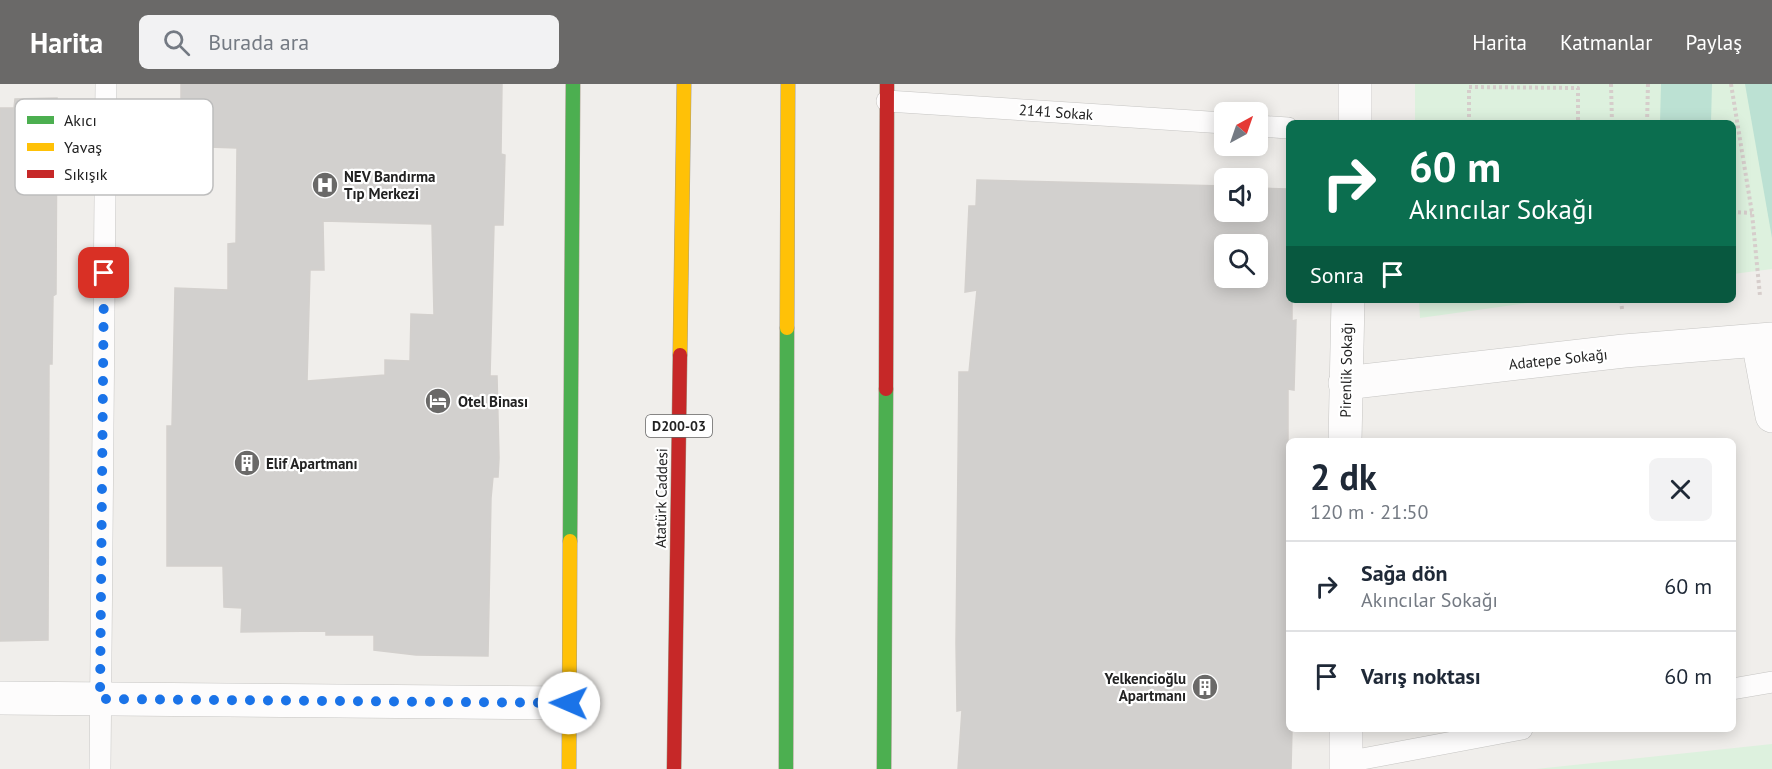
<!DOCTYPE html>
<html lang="tr">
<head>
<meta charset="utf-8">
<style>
	:root { --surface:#fff; --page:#f2f2f3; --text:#1f2937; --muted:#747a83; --line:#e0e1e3; --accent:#6a6968 }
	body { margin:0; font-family:"PT Sans",sans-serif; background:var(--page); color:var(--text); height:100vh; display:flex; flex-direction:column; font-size:22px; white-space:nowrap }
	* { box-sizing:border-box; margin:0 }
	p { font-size:20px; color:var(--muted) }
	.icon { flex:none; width:33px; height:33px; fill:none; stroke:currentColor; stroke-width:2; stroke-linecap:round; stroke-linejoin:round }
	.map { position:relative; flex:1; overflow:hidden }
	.panel { position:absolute; left:1286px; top:354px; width:450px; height:294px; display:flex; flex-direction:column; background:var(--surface); border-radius:9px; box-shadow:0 3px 15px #0003 }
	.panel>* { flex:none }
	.hud { position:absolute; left:1286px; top:36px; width:450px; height:183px; border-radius:9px; box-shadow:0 3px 15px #0003; background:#0b6e4f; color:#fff; overflow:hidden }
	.needle { width:39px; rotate:40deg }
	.controls { position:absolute; left:1214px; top:18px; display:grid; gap:12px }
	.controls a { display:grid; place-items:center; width:54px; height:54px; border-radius:9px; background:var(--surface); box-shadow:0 3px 15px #0003; font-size:30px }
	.pin { position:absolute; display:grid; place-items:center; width:51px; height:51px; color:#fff; margin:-26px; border-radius:12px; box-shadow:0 3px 9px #0006 }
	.me { position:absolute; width:66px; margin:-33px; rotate:271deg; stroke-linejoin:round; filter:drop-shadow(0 0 4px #0008) }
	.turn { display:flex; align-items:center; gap:21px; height:126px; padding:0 24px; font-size:27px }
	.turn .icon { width:78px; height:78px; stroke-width:2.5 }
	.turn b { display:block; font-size:42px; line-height:51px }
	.then { display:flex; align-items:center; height:57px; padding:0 24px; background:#0003; gap:12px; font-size:22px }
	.round { display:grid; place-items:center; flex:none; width:63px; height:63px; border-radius:9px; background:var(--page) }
	.overview { display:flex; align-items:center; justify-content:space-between; height:102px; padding:0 24px }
	h1 { font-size:36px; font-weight:800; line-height:45px }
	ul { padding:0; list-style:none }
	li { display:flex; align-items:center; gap:18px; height:90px; padding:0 24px; border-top:2px solid var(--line) }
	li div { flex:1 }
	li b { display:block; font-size:22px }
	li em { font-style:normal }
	header { display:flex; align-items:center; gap:36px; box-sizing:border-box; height:84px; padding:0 30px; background:var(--accent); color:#fff }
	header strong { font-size:28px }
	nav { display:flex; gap:33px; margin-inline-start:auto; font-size:21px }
	.search { width:420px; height:54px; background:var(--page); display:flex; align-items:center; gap:15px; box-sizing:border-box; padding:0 21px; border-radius:9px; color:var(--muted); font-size:22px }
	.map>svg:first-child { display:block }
	.park { fill:#ddf1de }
	.pitch { fill:#bce1d3 }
	.building { fill:#d2d0ce; stroke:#d3d0cd; stroke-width:1.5; fill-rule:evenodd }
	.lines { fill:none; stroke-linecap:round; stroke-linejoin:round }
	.lane-casing { stroke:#c6c5c3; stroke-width:22 }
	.street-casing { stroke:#c6c5c3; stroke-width:34 }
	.fast-casing { stroke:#a49d8a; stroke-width:15 }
	.slow-casing { stroke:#a49d8a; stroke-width:15 }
	.jam-casing { stroke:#a49d8a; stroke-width:15 }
	.path { stroke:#d6cdcb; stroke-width:4; stroke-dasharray:3 3; stroke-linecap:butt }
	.lane { stroke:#fdfcfc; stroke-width:21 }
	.street { stroke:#fdfcfc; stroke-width:33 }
	.fast { stroke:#4caf50; stroke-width:14 }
	.slow { stroke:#ffc107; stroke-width:14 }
	.jam { stroke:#c62828; stroke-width:14 }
	.route { stroke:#1a73e8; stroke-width:10; stroke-dasharray:0 18 }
	.labels { text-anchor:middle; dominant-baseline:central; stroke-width:4.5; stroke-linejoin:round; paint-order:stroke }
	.shield { fill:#fff; stroke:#646464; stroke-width:1.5 }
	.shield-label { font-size:14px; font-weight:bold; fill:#222 }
	.street-label { font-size:15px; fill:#222; stroke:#fff }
	.poi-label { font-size:15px; font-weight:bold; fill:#222; stroke:#fff; text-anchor:start }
	.key { fill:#fff; stroke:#bdbdbd; stroke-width:1.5 }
	.key-label { font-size:16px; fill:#222 }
</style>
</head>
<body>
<header>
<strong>Harita</strong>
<div class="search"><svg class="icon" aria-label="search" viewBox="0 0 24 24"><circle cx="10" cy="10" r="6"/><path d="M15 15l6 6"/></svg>Burada ara</div>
<nav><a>Harita</a><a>Katmanlar</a><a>Paylaş</a></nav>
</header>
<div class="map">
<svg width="1772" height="685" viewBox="0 0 1772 685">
	<rect width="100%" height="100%" fill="#f0eeeb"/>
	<g class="park">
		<path d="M 1415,0 L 1772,0 L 1772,185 L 1733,190 L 1732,39 L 1415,39 Z"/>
		<path d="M 1419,216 L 1550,216 L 1420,234 Z"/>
		<path d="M 1772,660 L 1772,685 L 1536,685 Z"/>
	</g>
	<g class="pitch">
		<path d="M 1661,0 L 1712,0 L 1711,39 L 1660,39 Z"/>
		<path d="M 1745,0 L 1772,0 L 1772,154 Z"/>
	</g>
	<g class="building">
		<path d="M 181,0 L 502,0 L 501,70 L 505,71 L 503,141 L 494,141 L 490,292 L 497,292 L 499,374 L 498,393 L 493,393 L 491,414 L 488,572 L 416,571 L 374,566 L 374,551 L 326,551 L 326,547 L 241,548 L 242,524 L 224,523 L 223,482 L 167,482 L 167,342 L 172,342 L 175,204 L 228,206 L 228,160 L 236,159 L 237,64 L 181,62 ZM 323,137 L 432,140 L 434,231 L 411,230 L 410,277 L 385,276 L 385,291 L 307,297 L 310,186 L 324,186 Z"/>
		<path d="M 57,14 L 56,210 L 53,212 L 52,280 L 49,280 L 48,556 L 0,557 L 0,24 L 14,24 L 15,15 Z"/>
		<path d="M 977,96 L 1224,102 L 1224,128 L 1257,128 L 1257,104 L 1288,105 L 1288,216 L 1292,216 L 1292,237 L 1296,236 L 1294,306 L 1288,305 L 1288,645 L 1292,645 L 1291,685 L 958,685 L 962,626 L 957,627 L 956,559 L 959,288 L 969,288 L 977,206 L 965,208 L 969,122 L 976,122 ZM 1224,160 L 1257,160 L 1257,194 L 1224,194 Z"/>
	</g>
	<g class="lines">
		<g class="lane-casing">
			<g id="lane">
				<path d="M 887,17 L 1224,39"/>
				<path d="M 1257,42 L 1288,44"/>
				<path d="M 1732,605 L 1772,598"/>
				<path d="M 1346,678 L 1522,645"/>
				<path d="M 100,685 L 106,0"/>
			</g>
		</g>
		<g class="street-casing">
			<g id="street">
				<path d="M 1355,39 L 1355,0"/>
				<path d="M 1758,257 L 1772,332"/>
				<path d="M 1345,299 L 1624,267 L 1772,255"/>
				<path d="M 1345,357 L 1348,216"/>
				<path d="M 0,614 L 569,619"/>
				<path d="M 1346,685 L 1346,645"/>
			</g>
		</g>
		<g class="fast-casing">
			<g id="fast">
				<path d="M 570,457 L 573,0"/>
				<path d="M 786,685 L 787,244"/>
				<path d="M 884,685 L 886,305"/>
			</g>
		</g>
		<g class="slow-casing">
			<g id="slow">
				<path d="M 787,244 L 788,0"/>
				<path d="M 680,271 L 684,0"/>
				<path d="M 569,685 L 570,457"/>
			</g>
		</g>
		<g class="jam-casing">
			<g id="jam">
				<path d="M 886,305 L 887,0"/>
				<path d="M 674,685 L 680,271"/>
			</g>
		</g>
		<g class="path">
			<path d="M 1611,0 L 1612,39"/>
			<path d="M 1731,0 L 1752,129 L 1760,212"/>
			<path d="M 1469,39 L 1469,3 L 1578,4 L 1578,39"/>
			<path d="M 1647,39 L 1648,0"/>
			<path d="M 1732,128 L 1752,129"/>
			<path d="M 1621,216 L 1622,225"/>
		</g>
		<use href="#lane" class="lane"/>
		<use href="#street" class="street"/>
		<use href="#fast" class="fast"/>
		<use href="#slow" class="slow"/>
		<use href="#jam" class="jam"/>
	</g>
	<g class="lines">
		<path class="route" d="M 104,189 L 100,615 L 569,619"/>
	</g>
	<defs>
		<g id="hospital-disc" transform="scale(1.35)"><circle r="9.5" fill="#6a6968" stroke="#fff"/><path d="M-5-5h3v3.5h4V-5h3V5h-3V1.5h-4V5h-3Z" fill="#fff"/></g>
		<g id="hotel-disc" transform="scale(1.35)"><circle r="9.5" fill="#6a6968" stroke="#fff"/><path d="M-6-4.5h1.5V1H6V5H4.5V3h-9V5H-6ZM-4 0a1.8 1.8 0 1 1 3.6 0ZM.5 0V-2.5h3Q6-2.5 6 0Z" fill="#fff"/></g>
		<g id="building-disc" transform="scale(1.35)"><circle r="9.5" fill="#6a6968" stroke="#fff"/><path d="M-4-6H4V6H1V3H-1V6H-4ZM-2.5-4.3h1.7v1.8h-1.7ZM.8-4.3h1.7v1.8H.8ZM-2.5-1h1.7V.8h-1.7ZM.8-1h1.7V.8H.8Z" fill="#fff"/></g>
	</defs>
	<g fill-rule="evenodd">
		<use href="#hospital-disc" x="325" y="101"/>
		<use href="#hotel-disc" x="438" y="317"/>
		<use href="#building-disc" x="247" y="379"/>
		<use href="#building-disc" x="1205" y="603"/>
	</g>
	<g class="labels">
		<rect class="shield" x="646" y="331" width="66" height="22" rx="4.5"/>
		<g class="shield-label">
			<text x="679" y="342">D200-03</text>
		</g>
		<g class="street-label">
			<text transform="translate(1056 28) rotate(4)">2141 Sokak</text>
			<text transform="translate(1558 275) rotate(-6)">Adatepe Sokağı</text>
			<text transform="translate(1346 286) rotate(-89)">Pirenlik Sokağı</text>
			<text transform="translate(661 414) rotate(-89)">Atatürk Caddesi</text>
		</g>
		<g class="poi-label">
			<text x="344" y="92">NEV Bandırma<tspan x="344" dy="17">Tıp Merkezi</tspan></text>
			<text x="458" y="317">Otel Binası</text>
			<text x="266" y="379">Elif Apartmanı</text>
			<text x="1186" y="594" text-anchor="end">Yelkencioğlu<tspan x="1186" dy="17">Apartmanı</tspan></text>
		</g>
	</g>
	<rect x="15" y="15" width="198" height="96" rx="9" class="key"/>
	<rect x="27" y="32" width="27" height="8" fill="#4caf50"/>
	<rect x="27" y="59" width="27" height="8" fill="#ffc107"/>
	<rect x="27" y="86" width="27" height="8" fill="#c62828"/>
	<g class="key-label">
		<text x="64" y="42">Akıcı</text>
		<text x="64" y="69">Yavaş</text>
		<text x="64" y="96">Sıkışık</text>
	</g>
</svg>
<div class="controls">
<a><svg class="needle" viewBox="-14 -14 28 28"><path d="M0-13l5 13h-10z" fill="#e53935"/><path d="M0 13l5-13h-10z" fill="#747a83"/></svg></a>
<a><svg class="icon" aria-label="sound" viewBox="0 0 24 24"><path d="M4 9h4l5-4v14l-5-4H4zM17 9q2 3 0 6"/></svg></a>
<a><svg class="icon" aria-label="search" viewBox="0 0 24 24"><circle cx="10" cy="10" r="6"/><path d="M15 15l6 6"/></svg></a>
</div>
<div class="pin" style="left:104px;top:189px;background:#d93025"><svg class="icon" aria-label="arrive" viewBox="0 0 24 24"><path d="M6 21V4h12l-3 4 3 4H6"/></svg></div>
<svg class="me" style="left:569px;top:619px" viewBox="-20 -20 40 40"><circle r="19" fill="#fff"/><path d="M0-13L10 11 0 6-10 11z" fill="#1a73e8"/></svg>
<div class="hud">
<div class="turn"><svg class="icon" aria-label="right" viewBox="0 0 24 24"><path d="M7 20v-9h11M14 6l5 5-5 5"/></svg><div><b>60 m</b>Akıncılar Sokağı</div></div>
<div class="then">Sonra<svg class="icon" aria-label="arrive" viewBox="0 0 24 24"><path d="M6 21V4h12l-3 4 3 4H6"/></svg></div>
</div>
<section class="panel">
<div class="overview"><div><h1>2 dk</h1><p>120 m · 21:50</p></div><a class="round"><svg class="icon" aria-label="close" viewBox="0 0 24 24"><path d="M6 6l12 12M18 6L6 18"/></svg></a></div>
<ul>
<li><svg class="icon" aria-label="right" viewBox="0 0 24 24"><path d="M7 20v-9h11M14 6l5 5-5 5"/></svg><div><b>Sağa dön</b><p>Akıncılar Sokağı</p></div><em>60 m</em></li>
<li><svg class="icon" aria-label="arrive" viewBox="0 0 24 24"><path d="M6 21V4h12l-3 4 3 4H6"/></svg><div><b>Varış noktası</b></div><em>60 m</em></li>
</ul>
</section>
</div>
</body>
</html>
